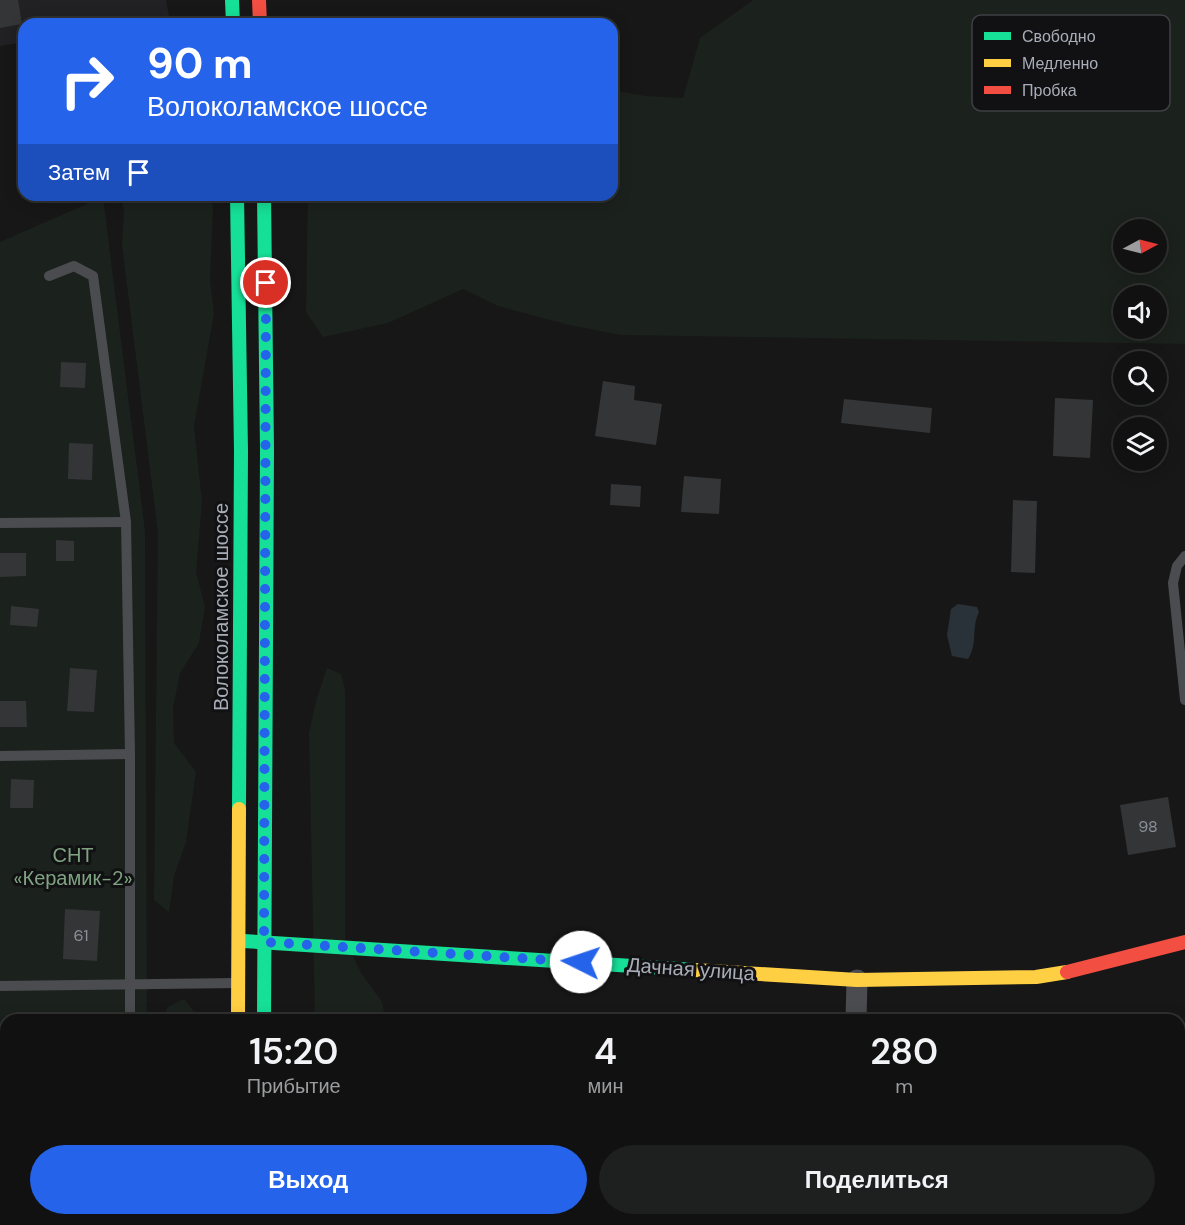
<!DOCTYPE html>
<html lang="ru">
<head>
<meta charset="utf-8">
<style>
	:root { --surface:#111; --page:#1e1f1f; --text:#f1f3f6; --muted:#9c9d9f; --line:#303131; --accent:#2563eb }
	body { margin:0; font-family:"DM Sans",sans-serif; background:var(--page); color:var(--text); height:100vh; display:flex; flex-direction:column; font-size:22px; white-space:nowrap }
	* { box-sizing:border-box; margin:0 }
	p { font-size:20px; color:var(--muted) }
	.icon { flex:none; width:33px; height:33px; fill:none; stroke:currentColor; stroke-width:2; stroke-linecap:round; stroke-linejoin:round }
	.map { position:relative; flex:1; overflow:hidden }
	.side { position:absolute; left:0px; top:1014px; width:1185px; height:212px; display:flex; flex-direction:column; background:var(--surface); border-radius:18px 18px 0 0; box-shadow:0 3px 15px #0003,0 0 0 2px var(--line) }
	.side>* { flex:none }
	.hud { position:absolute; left:18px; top:18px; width:600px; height:183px; border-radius:18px; box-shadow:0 3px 15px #0003,0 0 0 2px var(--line); background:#2563eb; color:#fff; overflow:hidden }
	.needle { width:39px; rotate:83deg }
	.tools { position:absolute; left:1113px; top:219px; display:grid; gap:12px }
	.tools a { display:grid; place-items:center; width:54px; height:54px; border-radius:50%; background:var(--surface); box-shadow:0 3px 15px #0003,0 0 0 2px var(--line); font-size:30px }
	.pin { position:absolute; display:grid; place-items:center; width:51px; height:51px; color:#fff; margin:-26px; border:3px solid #fff; border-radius:50%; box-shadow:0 2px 6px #0007 }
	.me { position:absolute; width:66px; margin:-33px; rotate:274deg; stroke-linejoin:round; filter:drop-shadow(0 0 4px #0008) }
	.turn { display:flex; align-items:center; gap:21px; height:126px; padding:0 30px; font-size:27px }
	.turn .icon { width:78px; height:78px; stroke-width:2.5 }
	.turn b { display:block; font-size:42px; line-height:51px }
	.then { display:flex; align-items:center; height:57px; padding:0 30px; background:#0003; gap:12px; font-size:22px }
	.eta { display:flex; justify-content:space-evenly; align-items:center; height:102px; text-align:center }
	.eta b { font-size:36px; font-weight:600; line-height:42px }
	.button { display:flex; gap:12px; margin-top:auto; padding:12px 30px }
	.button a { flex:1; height:69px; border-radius:36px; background:var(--accent); color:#fff; font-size:24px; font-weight:600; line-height:69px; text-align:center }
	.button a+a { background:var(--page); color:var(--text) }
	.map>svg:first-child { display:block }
	.built { fill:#212124 }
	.green { fill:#1b211c; fill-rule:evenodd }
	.water { fill:#2a3239 }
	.building { fill:#343537 }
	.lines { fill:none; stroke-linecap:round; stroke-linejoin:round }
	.lane { stroke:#4b4c50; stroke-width:10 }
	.street { stroke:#4b4c50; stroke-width:21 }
	.fast { stroke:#16e098; stroke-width:14 }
	.slow { stroke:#ffcf43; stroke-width:14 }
	.jam { stroke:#f24e42; stroke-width:14 }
	.route { stroke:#2563eb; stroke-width:10; stroke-dasharray:0 18 }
	.labels { text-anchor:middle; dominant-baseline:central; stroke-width:6; stroke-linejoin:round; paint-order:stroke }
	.number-label { font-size:16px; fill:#8b8f98 }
	.street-label { font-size:20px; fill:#a8adb8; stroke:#111113 }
	.park-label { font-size:20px; fill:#7fa381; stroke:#111113 }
	.key { fill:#111113; stroke:#3e4045; stroke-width:1.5 }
	.key-label { font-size:16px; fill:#a8adb8 }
</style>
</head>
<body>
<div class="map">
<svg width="1185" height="1225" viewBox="0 0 1185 1225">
	<rect width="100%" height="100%" fill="#171717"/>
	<path class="built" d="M 0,0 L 166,0 L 169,16 L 124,24 L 24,24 L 24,42 L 0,46 Z"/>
	<g class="green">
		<path d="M 753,0 L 1185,0 L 1185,344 L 621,335 L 569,325 L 498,306 L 463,289 L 388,323 L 323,337 L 306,312 L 308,195 L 612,195 L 612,90 L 646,96 L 683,98 L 700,38 ZM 1124,230 L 1156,230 L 1156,262 L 1124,262 ZM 1124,296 L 1156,296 L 1156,328 L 1124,328 Z"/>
		<path d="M 120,195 L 212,195 L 213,207 L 210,279 L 214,314 L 194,426 L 202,502 L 196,572 L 205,607 L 199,643 L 180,673 L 173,708 L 174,743 L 196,772 L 186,842 L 174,876 L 169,912 L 154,900 L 158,533 L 122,245 L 124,210 Z"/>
		<path d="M 103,197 L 145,531 L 147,1020 L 6,1020 L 6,1220 L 148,1220 L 148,1225 L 0,1225 L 0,242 Z"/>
		<path d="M 327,668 L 341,674 L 345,690 L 345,940 L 361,973 L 382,1002 L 386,1020 L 315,1020 L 309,733 L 316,701 Z"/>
		<path d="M 184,999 L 201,1020 L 161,1020 L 168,1007 Z"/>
		<path d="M 314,1220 L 392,1220 L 394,1225 L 314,1225 Z"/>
	</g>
	<path class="water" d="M 958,604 L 977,607 L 979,612 C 971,628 978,644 968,659 L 952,656 L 947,635 L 951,609 Z"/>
	<g class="building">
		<path d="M 0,0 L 18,0 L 22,24 L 0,28 Z"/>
		<path d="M 61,362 L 86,363 L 85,388 L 60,387 Z"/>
		<path d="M 603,381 L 635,386 L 634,400 L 662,404 L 656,445 L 595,436 Z"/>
		<path d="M 1055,398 L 1093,400 L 1090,458 L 1053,456 Z"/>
		<path d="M 844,399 L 932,408 L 930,433 L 841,423 Z"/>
		<path d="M 69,443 L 93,444 L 92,480 L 68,479 Z"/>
		<path d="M 684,476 L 721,479 L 719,514 L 681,512 Z"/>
		<path d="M 611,484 L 641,486 L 640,507 L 610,505 Z"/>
		<path d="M 1013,500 L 1037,501 L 1035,573 L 1011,572 Z"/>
		<path d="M 56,540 L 74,541 L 74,561 L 56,561 Z"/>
		<path d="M 0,553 L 26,553 L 26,576 L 0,577 Z"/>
		<path d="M 11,606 L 39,609 L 37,627 L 10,625 Z"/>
		<path d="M 70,668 L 97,670 L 94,712 L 67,711 Z"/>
		<path d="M 0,701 L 26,701 L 27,727 L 0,727 Z"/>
		<path d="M 11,779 L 34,780 L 33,808 L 10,808 Z"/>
		<path d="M 1168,797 L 1176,847 L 1128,855 L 1120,805 Z"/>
		<path d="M 65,909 L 100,911 L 97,961 L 63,959 Z"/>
	</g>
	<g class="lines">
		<g class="lane">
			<path d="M 49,276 L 74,266 L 93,276 L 126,522 L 130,754 L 130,1020"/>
			<path d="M 0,523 L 126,522"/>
			<path d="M 1185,556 L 1177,566 L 1173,583 L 1185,700"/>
			<path d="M 0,756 L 130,754"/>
			<path d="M 0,986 L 237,983"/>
			<path d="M 127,1225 L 127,1220"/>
		</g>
		<g class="street">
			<path d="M 856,1020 L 857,980"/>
			<path d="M 817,1225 L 818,1220"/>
		</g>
		<g class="fast">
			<path d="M 232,0 L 233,24"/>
			<path d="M 237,195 L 241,451 L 239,809"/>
			<path d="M 264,195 L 267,449 L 264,1020"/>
			<path d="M 243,941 L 695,970"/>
			<path d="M 239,1220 L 239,1225"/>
			<path d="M 263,1220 L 263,1225"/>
		</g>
		<g class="slow">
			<path d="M 695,970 L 857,980 L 1036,977 L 1067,972"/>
			<path d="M 238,1020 L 239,809"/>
		</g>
		<g class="jam">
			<path d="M 259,0 L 260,24"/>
			<path d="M 1067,972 L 1185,942"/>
		</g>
	</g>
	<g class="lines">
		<path class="route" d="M 266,283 L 264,942 L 581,962"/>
	</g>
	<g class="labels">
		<g class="number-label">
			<text x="1148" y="826">98</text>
			<text x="81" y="935">61</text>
		</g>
		<g class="street-label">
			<text transform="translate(221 607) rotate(-90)">Волоколамское шоссе</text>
			<text transform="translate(691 969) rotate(4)">Дачная улица</text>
		</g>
		<g class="park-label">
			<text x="73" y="855">СНТ<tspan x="73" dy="23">«Керамик-2»</tspan></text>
		</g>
	</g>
	<rect x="972" y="15" width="198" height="96" rx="9" class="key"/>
	<rect x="984" y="32" width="27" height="8" fill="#16e098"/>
	<rect x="984" y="59" width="27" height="8" fill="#ffcf43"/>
	<rect x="984" y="86" width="27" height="8" fill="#f24e42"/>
	<g class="key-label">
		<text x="1022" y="42">Свободно</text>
		<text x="1022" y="69">Медленно</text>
		<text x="1022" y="96">Пробка</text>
	</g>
</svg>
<div class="tools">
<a><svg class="needle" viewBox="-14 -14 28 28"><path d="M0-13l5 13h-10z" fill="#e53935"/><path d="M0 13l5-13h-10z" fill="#9c9d9f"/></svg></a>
<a><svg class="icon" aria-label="sound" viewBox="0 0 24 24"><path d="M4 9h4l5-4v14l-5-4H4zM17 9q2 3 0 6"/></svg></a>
<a><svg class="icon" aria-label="search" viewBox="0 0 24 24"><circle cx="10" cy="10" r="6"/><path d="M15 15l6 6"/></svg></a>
<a><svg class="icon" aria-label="layers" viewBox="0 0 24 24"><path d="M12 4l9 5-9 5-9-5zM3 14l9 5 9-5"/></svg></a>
</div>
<div class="pin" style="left:266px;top:283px;background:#d93025"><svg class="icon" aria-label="arrive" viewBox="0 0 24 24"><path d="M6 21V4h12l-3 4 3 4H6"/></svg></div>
<svg class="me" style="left:581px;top:962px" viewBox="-20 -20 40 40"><circle r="19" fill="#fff"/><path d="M0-13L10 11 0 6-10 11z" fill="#2563eb"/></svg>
<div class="hud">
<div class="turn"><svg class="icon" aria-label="right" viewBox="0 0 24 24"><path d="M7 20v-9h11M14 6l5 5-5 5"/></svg><div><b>90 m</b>Волоколамское шоссе</div></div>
<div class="then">Затем<svg class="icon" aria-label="arrive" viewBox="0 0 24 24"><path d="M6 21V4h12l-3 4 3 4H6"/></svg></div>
</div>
<section class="side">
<div class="eta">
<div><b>15:20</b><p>Прибытие</p></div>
<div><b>4</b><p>мин</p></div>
<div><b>280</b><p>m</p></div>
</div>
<div class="button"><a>Выход</a><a>Поделиться</a></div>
</section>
</div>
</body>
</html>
